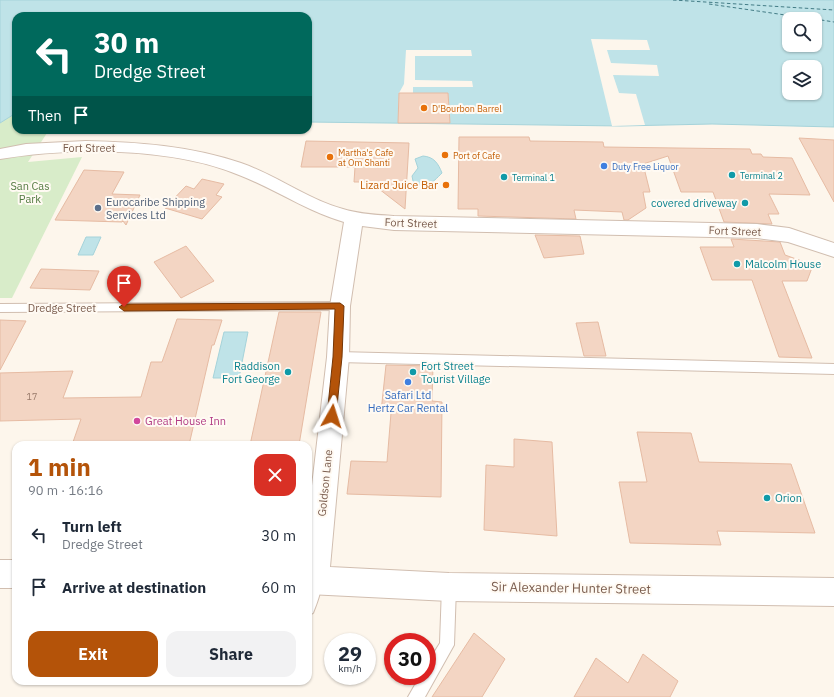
<!DOCTYPE html>
<html lang="en">
<head>
<meta charset="utf-8">
<style>
	:root { --surface:#fff; --page:#f2f2f3; --text:#1f2937; --muted:#747a83; --accent:#b45309 }
	body { margin:0; font-family:"IBM Plex Sans",sans-serif; background:var(--page); color:var(--text); height:100vh; display:flex; flex-direction:column; font-size:15px; white-space:nowrap }
	* { box-sizing:border-box; margin:0 }
	p { font-size:13px; color:var(--muted) }
	.icon { flex:none; width:22px; height:22px; fill:none; stroke:currentColor; stroke-width:2; stroke-linecap:round; stroke-linejoin:round }
	.map { position:relative; flex:1; overflow:hidden }
	.panel { position:absolute; left:12px; top:441px; width:300px; height:244px; display:flex; flex-direction:column; background:var(--surface); border-radius:12px; box-shadow:0 1px 3px #0004 }
	.panel>* { flex:none }
	.top-card { position:absolute; left:12px; top:12px; width:300px; height:122px; border-radius:12px; box-shadow:0 1px 3px #0004; background:#00695c; color:#fff; overflow:hidden }
	.tools { position:absolute; left:782px; top:12px; display:grid; gap:8px }
	.tools a { display:grid; place-items:center; width:40px; height:40px; border-radius:8px; background:var(--surface); box-shadow:0 1px 3px #0004; font-size:20px }
	.speed { position:absolute; left:324px; top:633px; display:flex; gap:8px; font-size:20px; font-weight:700; text-align:center }
	.speed>* { display:grid; place-content:center; width:52px; height:52px; border-radius:50%; background:var(--surface); box-shadow:0 1px 3px #0004; line-height:1 }
	.speed small { font-size:10px; font-weight:400 }
	.speed .limit { border:6px solid #d22; background:#fff; color:#111 }
	.pin { position:absolute; display:grid; place-items:center; width:34px; height:34px; color:#fff; margin:-41px -17px; border-radius:50% 50% 50% 0; rotate:-45deg; box-shadow:0 0 4px #0007 }
	.pin .icon { rotate:45deg }
	.me { position:absolute; width:44px; margin:-22px; rotate:6deg; stroke-linejoin:round; filter:drop-shadow(0 0 3px #0008) }
	.turn { display:flex; align-items:center; gap:14px; height:84px; padding:0 16px; font-size:18px }
	.turn .icon { width:52px; height:52px; stroke-width:2.5 }
	.turn b { display:block; font-size:28px; line-height:34px }
	.then { display:flex; align-items:center; height:38px; padding:0 16px; background:#0003; gap:8px; font-size:15px }
	.round { display:grid; place-items:center; flex:none; width:42px; height:42px; border-radius:12px; background:var(--page) }
	.headline { display:flex; align-items:center; justify-content:space-between; height:68px; padding:0 16px }
	h1 { font-size:24px; font-weight:700; line-height:30px; color:var(--accent) }
	.primary-button { display:flex; gap:8px; margin-top:auto; padding:8px 16px }
	.primary-button a { flex:1; height:46px; border-radius:12px; background:var(--accent); color:#fff; font-size:16px; font-weight:700; line-height:46px; text-align:center }
	.primary-button a+a { background:var(--page); color:var(--text) }
	ul { padding:0; list-style:none }
	li { display:flex; align-items:center; gap:12px; height:52px; padding:0 16px }
	li div { flex:1 }
	li b { display:block; font-size:15px }
	li em { font-style:normal }
	.map>svg:first-child { display:block }
	.green { fill:#d8ecc9 }
	.water { fill:#bfe3e8; stroke:#a5d3da; fill-rule:evenodd }
	.pier { fill:#fdf6ec }
	.lines { fill:none; stroke-linecap:round; stroke-linejoin:round }
	.ferry { stroke:#437c86; stroke-width:1; stroke-dasharray:3.5 2.5; stroke-linecap:butt }
	.building { fill:#f3d5c3; stroke:#e6bba3 }
	.service-casing { stroke:#d1beb0; stroke-width:2 }
	.minor-casing { stroke:#d1beb0; stroke-width:2 }
	.service { fill:#fff; fill-rule:evenodd }
	.minor { fill:#fff; fill-rule:evenodd }
	.route { fill:#b45309; stroke:#753606 }
	.food-dot { fill:#e8710a; stroke:#fffaf3; stroke-width:1.5 }
	.shop-dot { fill:#3f7fe0; stroke:#fffaf3; stroke-width:1.5 }
	.culture-dot { fill:#0f9aa8; stroke:#fffaf3; stroke-width:1.5 }
	.service-dot { fill:#5c6f8a; stroke:#fffaf3; stroke-width:1.5 }
	.hotel-dot { fill:#d1479c; stroke:#fffaf3; stroke-width:1.5 }
	.labels { text-anchor:middle; dominant-baseline:central; stroke-width:4; stroke-linejoin:round; paint-order:stroke }
	.far-food-label { font-size:9px; fill:#c56008; stroke:#fffaf3; text-anchor:start }
	.far-shop-label { font-size:9px; fill:#366cbe; stroke:#fffaf3; text-anchor:start }
	.far-culture-label { font-size:9px; fill:#0d838f; stroke:#fffaf3; text-anchor:start }
	.number-label { font-size:9px; fill:#987a6a }
	.street-label { font-size:11px; fill:#7a5c4d; stroke:#fffaf3 }
	.food-label { font-size:11px; fill:#c56008; stroke:#fffaf3; text-anchor:end }
	.park-label { font-size:11px; fill:#537a41; stroke:#fffaf3 }
	.service-label { font-size:11px; fill:#4e5e75; stroke:#fffaf3; text-anchor:start }
	.culture-label { font-size:11px; fill:#0d838f; stroke:#fffaf3; text-anchor:start }
	.shop-label { font-size:11px; fill:#366cbe; stroke:#fffaf3 }
	.hotel-label { font-size:11px; fill:#b23c85; stroke:#fffaf3; text-anchor:start }
	.near-street-label { font-size:13px; fill:#7a5c4d; stroke:#fffaf3 }
</style>
</head>
<body>
<div class="map">
<svg width="834" height="697" viewBox="0 0 834 697">
	<rect width="100%" height="100%" fill="#fdf6ec"/>
	<path class="green" d="M 16,113 L 16,130 L 49,130 L 28,162 L 82,157 L 12,298 L 0,298 L 0,123 L 12,114 Z"/>
	<g class="water">
		<path d="M 0,0 L 834,0 L 834,127 L 712,124 L 621,126 L 308,122 L 308,16 L 16,16 L 16,113 L 0,123 ZM 789,19 L 815,19 L 815,45 L 789,45 ZM 789,67 L 815,67 L 815,93 L 789,93 Z"/>
		<path d="M 423,156 C 434,157 438,163 442,173 C 432,183 425,191 413,181 L 412,176 L 418,168 L 415,159 Z"/>
		<path d="M 86,237 L 101,237 L 93,255 L 78,255 Z"/>
		<path d="M 224,332 L 248,332 L 239,378 L 213,378 Z"/>
	</g>
	<g class="pier">
		<path d="M 591,39 L 647,40 L 650,50 L 607,50 L 611,63 L 657,65 L 659,76 L 613,75 L 619,93 L 636,94 L 645,125 L 612,126 Z"/>
		<path d="M 406,50 L 471,50 L 472,56 L 415,56 L 415,80 L 472,81 L 473,87 L 413,87 L 413,93 L 448,93 L 450,123 L 398,123 L 399,93 L 404,84 Z"/>
	</g>
	<g class="lines">
		<g class="ferry">
			<path d="M 673,0 L 834,10"/>
			<path d="M 709,4 L 813,19"/>
			<path d="M 815,19 L 834,22"/>
		</g>
	</g>
	<g class="building">
		<path d="M 399,93 L 448,93 L 450,123 L 398,123 Z"/>
		<path d="M 459,137 L 529,137 L 530,141 L 603,142 L 604,147 L 750,149 L 752,154 L 761,154 L 763,157 L 792,158 L 810,195 L 769,194 L 779,214 L 768,214 L 772,224 L 724,222 L 713,192 L 681,192 L 668,156 L 643,164 L 650,192 L 643,192 L 646,208 L 628,220 L 624,220 L 622,212 L 574,210 L 576,219 L 478,216 L 478,209 L 458,209 Z"/>
		<path d="M 799,138 L 834,140 L 834,202 Z"/>
		<path d="M 306,141 L 409,143 L 405,209 L 370,182 L 354,182 L 355,167 L 301,167 Z"/>
		<path d="M 84,170 L 124,172 L 112,194 L 140,195 L 126,225 L 123,221 L 122,222 L 55,220 Z"/>
		<path d="M 202,179 L 224,184 L 216,195 L 222,197 L 202,219 L 165,208 L 186,186 L 194,189 Z"/>
		<path d="M 535,235 L 580,236 L 584,254 L 544,258 Z"/>
		<path d="M 731,239 L 780,242 L 785,255 L 813,265 L 807,281 L 782,281 L 812,358 L 779,357 L 752,280 L 712,280 L 700,247 L 734,247 Z"/>
		<path d="M 186,246 L 214,281 L 181,298 L 154,262 Z"/>
		<path d="M 41,269 L 99,271 L 90,290 L 30,288 Z"/>
		<path d="M 279,312 L 321,312 L 299,445 L 250,445 Z"/>
		<path d="M 177,319 L 222,320 L 214,345 L 212,345 L 189,445 L 72,445 L 81,419 L 0,421 L 0,373 L 73,371 L 63,398 L 141,397 L 151,362 L 162,362 Z"/>
		<path d="M 0,320 L 26,321 L 0,370 Z"/>
		<path d="M 598,322 L 606,356 L 584,356 L 576,323 Z"/>
		<path d="M 386,365 L 433,366 L 432,401 L 442,402 L 441,497 L 347,494 L 351,461 L 387,462 L 391,413 L 381,412 Z"/>
		<path d="M 637,432 L 691,433 L 699,462 L 791,464 L 815,533 L 717,531 L 721,545 L 630,543 L 619,482 L 647,482 Z"/>
		<path d="M 514,439 L 552,442 L 557,536 L 484,530 L 486,465 L 514,467 Z"/>
		<path d="M 474,633 L 505,659 L 482,697 L 432,697 Z"/>
		<path d="M 643,654 L 678,681 L 670,697 L 574,697 L 596,658 L 628,683 Z"/>
	</g>
	<g class="lines">
		<g class="service-casing">
			<g id="service">
				<path d="M 340,302 L 345,306 L 340,310 L 0,312 L 0,304 Z"/>
				<path d="M 338,352 L 834,364 L 834,374 L 338,362 L 334,360 L 332,357 L 334,354 Z"/>
				<path d="M 315,574 L 320,576 C 324,586 317,603 313,613 L 308,615 L 308,581 L 310,576 Z"/>
				<path d="M 449,580 L 454,582 L 456,587 L 454,645 L 425,697 L 408,697 L 420,676 L 427,676 L 427,664 L 440,643 L 442,587 L 444,582 Z"/>
			</g>
		</g>
		<g class="minor-casing">
			<g id="minor">
				<path d="M 86,141 C 137,142 191,146 241,163 C 276,175 307,199 343,209 C 359,214 377,215 394,216 L 757,224 L 789,228 L 834,243 L 834,257 L 788,242 L 757,238 L 394,230 L 362,226 L 350,306 L 349,357 L 330,567 L 449,573 L 834,578 L 834,606 L 449,601 L 308,594 L 308,520 L 327,357 L 330,306 L 344,222 C 306,211 275,189 239,175 C 173,147 70,147 0,159 L 0,149 L 26,144 Z"/>
				<rect x="0" y="560" width="16" height="28"/>
			</g>
		</g>
		<use href="#service" class="service"/>
		<use href="#minor" class="minor"/>
	</g>
	<path class="route" d="M 340,303 L 344,306 L 342,357 L 336,416 L 332,421 L 327,416 L 333,357 L 335,309 L 124,311 L 119,307 L 124,304 Z"/>
	<g class="food-dot">
		<circle cx="424" cy="108" r="4"/>
		<circle cx="445" cy="155" r="4"/>
		<circle cx="330" cy="157" r="4"/>
		<circle cx="446" cy="185" r="4"/>
	</g>
	<g class="shop-dot">
		<circle cx="604" cy="166" r="4"/>
		<circle cx="408" cy="382" r="4"/>
	</g>
	<g class="culture-dot">
		<circle cx="732" cy="175" r="4"/>
		<circle cx="504" cy="177" r="4"/>
		<circle cx="745" cy="203" r="4"/>
		<circle cx="737" cy="264" r="4"/>
		<circle cx="288" cy="372" r="4"/>
		<circle cx="413" cy="372" r="4"/>
		<circle cx="767" cy="498" r="4"/>
	</g>
	<circle class="service-dot" cx="98" cy="208" r="4"/>
	<circle class="hotel-dot" cx="137" cy="421" r="4"/>
	<g class="labels">
		<g class="far-food-label">
			<text x="432" y="108">D'Bourbon Barrel</text>
			<text x="338" y="152">Martha's Cafe<tspan x="338" dy="10">at Om Shanti</tspan></text>
			<text x="453" y="155">Port of Cafe</text>
		</g>
		<g class="far-shop-label">
			<text x="612" y="166">Duty Free Liquor</text>
		</g>
		<g class="far-culture-label">
			<text x="740" y="175">Terminal 2</text>
			<text x="512" y="177">Terminal 1</text>
		</g>
		<g class="number-label">
			<text x="32" y="396">17</text>
		</g>
		<g class="street-label">
			<text x="89" y="148">Fort Street</text>
			<text transform="translate(411 223) rotate(2)">Fort Street</text>
			<text transform="translate(735 231) rotate(2)">Fort Street</text>
			<text x="62" y="308">Dredge Street</text>
			<text transform="translate(325 483) rotate(-84)">Goldson Lane</text>
		</g>
		<g class="food-label">
			<text x="438" y="185">Lizard Juice Bar</text>
		</g>
		<g class="park-label">
			<text x="30" y="186">San Cas<tspan x="30" dy="13">Park</tspan></text>
		</g>
		<g class="service-label">
			<text x="106" y="202">Eurocaribe Shipping<tspan x="106" dy="13">Services Ltd</tspan></text>
		</g>
		<g class="culture-label">
			<text x="737" y="203" text-anchor="end">covered driveway</text>
			<text x="745" y="264">Malcolm House</text>
			<text x="280" y="366" text-anchor="end">Raddison<tspan x="280" dy="13">Fort George</tspan></text>
			<text x="421" y="366">Fort Street<tspan x="421" dy="13">Tourist Village</tspan></text>
			<text x="775" y="498">Orion</text>
		</g>
		<g class="shop-label">
			<text x="408" y="395">Safari Ltd<tspan x="408" dy="13">Hertz Car Rental</tspan></text>
		</g>
		<g class="hotel-label">
			<text x="145" y="421">Great House Inn</text>
		</g>
		<g class="near-street-label">
			<text transform="translate(571 588) rotate(1)">Sir Alexander Hunter Street</text>
		</g>
	</g>
</svg>
<div class="tools">
<a><svg class="icon" aria-label="search" viewBox="0 0 24 24"><circle cx="10" cy="10" r="6"/><path d="M15 15l6 6"/></svg></a>
<a><svg class="icon" aria-label="layers" viewBox="0 0 24 24"><path d="M12 4l9 5-9 5-9-5zM3 14l9 5 9-5"/></svg></a>
</div>
<div class="speed"><div>29<small>km/h</small></div><div class="limit">30</div></div>
<div class="pin" style="left:124px;top:307px;background:#d93025"><svg class="icon" aria-label="arrive" viewBox="0 0 24 24"><path d="M6 21V4h12l-3 4 3 4H6"/></svg></div>
<svg class="me" style="left:332px;top:416px" viewBox="-20 -20 40 40"><path d="M0-17L14 15 0 8-14 15z" fill="#b45309" stroke="#fff" stroke-width="4"/></svg>
<div class="top-card">
<div class="turn"><svg class="icon" aria-label="left" viewBox="0 0 24 24"><path d="M17 20v-9H6M10 6l-5 5 5 5"/></svg><div><b>30 m</b>Dredge Street</div></div>
<div class="then">Then<svg class="icon" aria-label="arrive" viewBox="0 0 24 24"><path d="M6 21V4h12l-3 4 3 4H6"/></svg></div>
</div>
<section class="panel">
<div class="headline"><div><h1>1 min</h1><p>90 m · 16:16</p></div><a class="round" style="background:#d93025;color:#fff"><svg class="icon" aria-label="close" viewBox="0 0 24 24"><path d="M6 6l12 12M18 6L6 18"/></svg></a></div>
<ul>
<li><svg class="icon" aria-label="left" viewBox="0 0 24 24"><path d="M17 20v-9H6M10 6l-5 5 5 5"/></svg><div><b>Turn left</b><p>Dredge Street</p></div><em>30 m</em></li>
<li><svg class="icon" aria-label="arrive" viewBox="0 0 24 24"><path d="M6 21V4h12l-3 4 3 4H6"/></svg><div><b>Arrive at destination</b></div><em>60 m</em></li>
</ul>
<div class="primary-button"><a>Exit</a><a>Share</a></div>
</section>
</div>
</body>
</html>
